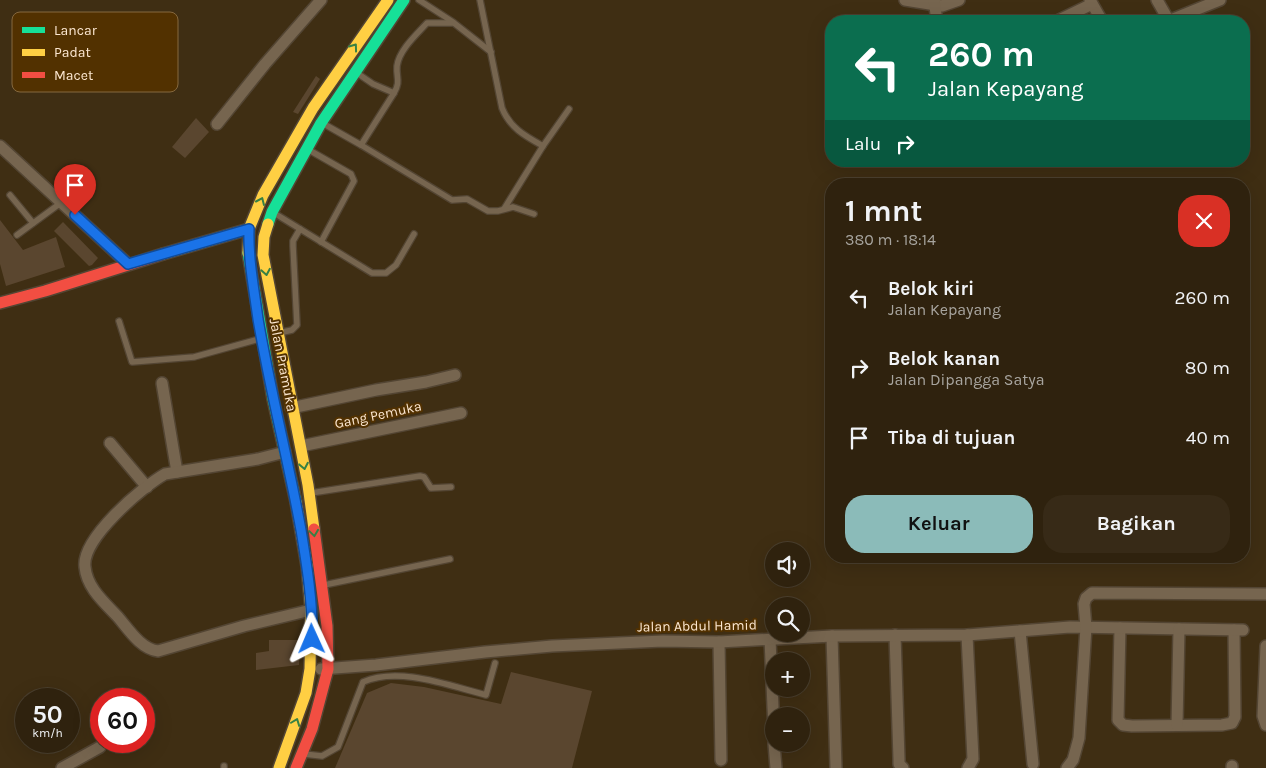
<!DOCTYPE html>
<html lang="id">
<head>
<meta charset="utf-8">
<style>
	:root { --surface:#2f220e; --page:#372a17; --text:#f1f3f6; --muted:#a7a49e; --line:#4a3f2e; --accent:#8bbbb9 }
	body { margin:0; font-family:Karla,sans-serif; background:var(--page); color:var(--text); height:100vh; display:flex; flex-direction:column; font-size:19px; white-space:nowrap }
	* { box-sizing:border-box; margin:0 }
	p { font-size:16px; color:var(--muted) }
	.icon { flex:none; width:28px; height:28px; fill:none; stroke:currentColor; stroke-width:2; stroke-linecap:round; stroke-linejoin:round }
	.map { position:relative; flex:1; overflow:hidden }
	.panel { position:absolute; left:825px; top:178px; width:425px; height:385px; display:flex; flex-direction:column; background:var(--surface); border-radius:20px; box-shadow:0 5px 20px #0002,0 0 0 1px var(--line) }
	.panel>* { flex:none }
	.top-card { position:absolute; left:825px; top:15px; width:425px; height:152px; border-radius:20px; box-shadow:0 5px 20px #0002,0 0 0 1px var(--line); background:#0b6e4f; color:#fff; overflow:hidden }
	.tools { position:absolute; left:765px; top:542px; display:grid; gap:10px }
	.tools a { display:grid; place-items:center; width:45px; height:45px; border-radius:50%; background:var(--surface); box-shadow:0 5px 20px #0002,0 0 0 1px var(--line); font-size:25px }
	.speed { position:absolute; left:15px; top:688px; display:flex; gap:10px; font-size:25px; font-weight:700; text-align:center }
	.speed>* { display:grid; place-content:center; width:65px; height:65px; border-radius:50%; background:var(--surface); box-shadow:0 5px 20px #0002,0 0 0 1px var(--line); line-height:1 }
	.speed small { font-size:12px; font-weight:400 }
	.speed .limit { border:8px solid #d22; background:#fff; color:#111 }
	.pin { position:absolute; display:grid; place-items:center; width:42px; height:42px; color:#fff; margin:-51px -21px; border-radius:50% 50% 50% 0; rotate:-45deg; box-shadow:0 0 5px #0007 }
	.pin .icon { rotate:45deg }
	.me { position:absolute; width:55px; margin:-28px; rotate:359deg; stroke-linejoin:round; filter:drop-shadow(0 0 4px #0008) }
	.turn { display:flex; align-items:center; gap:18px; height:105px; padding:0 20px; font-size:22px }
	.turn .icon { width:65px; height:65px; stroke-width:2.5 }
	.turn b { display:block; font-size:35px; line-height:42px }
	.then { display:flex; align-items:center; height:48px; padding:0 20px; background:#0003; gap:10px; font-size:19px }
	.round { display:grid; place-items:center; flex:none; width:52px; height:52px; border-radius:20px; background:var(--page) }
	.summary { display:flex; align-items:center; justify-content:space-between; height:85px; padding:0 20px }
	h1 { font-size:30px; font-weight:700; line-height:38px }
	.primary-button { display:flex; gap:10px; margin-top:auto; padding:10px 20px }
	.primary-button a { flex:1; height:58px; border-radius:20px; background:var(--accent); color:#111; font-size:20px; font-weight:700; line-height:58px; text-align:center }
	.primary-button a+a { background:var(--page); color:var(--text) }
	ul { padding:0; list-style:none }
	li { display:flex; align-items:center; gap:15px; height:70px; padding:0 20px }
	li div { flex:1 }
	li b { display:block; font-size:19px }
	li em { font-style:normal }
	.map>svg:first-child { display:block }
	.building { fill:#5a462f }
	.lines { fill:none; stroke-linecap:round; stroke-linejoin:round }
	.lane-casing { stroke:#534533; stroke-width:8 }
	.street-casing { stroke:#534533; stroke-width:14 }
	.fast-casing { stroke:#534533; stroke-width:14 }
	.slow-casing { stroke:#534533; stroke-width:14 }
	.jam-casing { stroke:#534533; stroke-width:14 }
	.lane { stroke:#76654f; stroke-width:5.5 }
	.street { stroke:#76654f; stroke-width:11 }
	.fast { stroke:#16e098; stroke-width:11 }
	.slow { stroke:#ffcf43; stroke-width:11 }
	.jam { stroke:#f24e42; stroke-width:11 }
	.oneway { stroke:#378044 }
	.route-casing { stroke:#114b97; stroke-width:12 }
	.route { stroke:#1a73e8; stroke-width:9 }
	.labels { text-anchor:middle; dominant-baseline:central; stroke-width:4; stroke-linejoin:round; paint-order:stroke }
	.street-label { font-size:14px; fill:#fce7d0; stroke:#523100 }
	.key { fill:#523100; stroke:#85683e; stroke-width:1 }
	.key-label { font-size:14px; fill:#fce7d0 }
</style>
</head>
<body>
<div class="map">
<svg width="1266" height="768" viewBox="0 0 1266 768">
	<rect width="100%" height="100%" fill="#3f2e13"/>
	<g class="building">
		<path d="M 316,76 L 320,79 L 298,114 L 293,112 Z"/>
		<path d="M 196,118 L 209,132 L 185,158 L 172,147 Z"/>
		<path d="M 0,220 L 23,250 L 56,237 L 65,267 L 6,286 L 0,264 Z"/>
		<path d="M 63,222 L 98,258 L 92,265 L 89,266 L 54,231 Z"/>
		<path d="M 269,640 L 300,640 L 299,665 L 256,670 L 256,653 L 269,651 Z"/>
		<path d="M 511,672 L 592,691 L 572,768 L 335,768 L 367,693 L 391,683 L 424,687 L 501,704 Z"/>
	</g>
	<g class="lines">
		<g class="lane-casing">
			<g id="lane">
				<path d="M 419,0 L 453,22"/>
				<path d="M 480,0 L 502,108 C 510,128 525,136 543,146"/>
				<path d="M 357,73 L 373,84 L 394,93 L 361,145"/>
				<path d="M 394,93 C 401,81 396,78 397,66 C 399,50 417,34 427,23 L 454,23 L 491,52"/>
				<path d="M 324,124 L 361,145 L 452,200 L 467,199 L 488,211 L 498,211 L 513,207 L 534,214"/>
				<path d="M 309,150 L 351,174 L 354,181 L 321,242"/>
				<path d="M 10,195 L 33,223"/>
				<path d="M 504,209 L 543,146 L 569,109"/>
				<path d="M 274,213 L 372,273 L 386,273 L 396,265 L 414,234"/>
				<path d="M 17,235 L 62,202"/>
				<path d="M 119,321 L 132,362 L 194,357 L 259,339"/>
				<path d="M 279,333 L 292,330 L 297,325 L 293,246 L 293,241 L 300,229"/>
				<path d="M 311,493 L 420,476 L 424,477 L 431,488 L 451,487"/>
				<path d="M 324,585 L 450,559"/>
				<path d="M 304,754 L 322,756 L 338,747 L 363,682 C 399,666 450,686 486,695 L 495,663"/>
				<path d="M 224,766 L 224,768"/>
			</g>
		</g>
		<g class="street-casing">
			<g id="street">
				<path d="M 905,0 L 942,6 L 959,0"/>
				<path d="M 934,0 L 937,21"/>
				<path d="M 1090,0 L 1102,21"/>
				<path d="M 1157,0 L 1169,21"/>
				<path d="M 1057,21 L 1092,4"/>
				<path d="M 1168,21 L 1220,0"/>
				<path d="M 217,124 L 265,64 L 321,0"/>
				<path d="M 0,146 L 128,264"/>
				<path d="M 162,383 L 177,472"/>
				<path d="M 291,408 L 376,390 L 426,382 L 455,375"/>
				<path d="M 110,443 L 147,487"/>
				<path d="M 301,446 L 461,413"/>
				<path d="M 285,452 L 258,459 L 165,474 C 142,487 81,539 85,567 C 87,588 104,602 118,617 C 129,630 141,649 158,651 L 244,626 L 311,610"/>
				<path d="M 1120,628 L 1118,720 L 1123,725 L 1132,726 L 1222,725 L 1232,723 L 1235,717 L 1234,630"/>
				<path d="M 1020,631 L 1033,764"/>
				<path d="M 895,635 L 899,759 L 899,764 L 903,768"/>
				<path d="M 967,635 L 973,759 L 968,768"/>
				<path d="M 832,636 L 836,768"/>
				<path d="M 770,639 L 774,730"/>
				<path d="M 719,642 L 721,760"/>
				<path d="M 1266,646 L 1263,716 L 1266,725"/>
				<path d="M 321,669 L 376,665 L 485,652 L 552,646 L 663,641 L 719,642 L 832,636 L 967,635 L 1070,627 L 1243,630"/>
				<path d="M 1177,725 L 1179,629"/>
				<path d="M 774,744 L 776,768"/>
				<path d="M 1232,766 L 1232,768"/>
				<path d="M 62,768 L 100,747"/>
				<path d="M 1067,768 L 1073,760 L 1079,738 L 1086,627 L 1084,604 L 1086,598 L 1092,593 L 1266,594"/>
			</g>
		</g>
		<g class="fast-casing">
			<g id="fast">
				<path d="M 268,224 L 272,212 L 321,123 L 404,0"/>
				<path d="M 248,253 L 273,399 L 296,502"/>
			</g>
		</g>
		<g class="slow-casing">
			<g id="slow">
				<path d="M 268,224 L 264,237 L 263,255 L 308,485 L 314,529"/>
				<path d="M 248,253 L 249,229 L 263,195 L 313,108 L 388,0"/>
				<path d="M 163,254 L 249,229"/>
				<path d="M 279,768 L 306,693 L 310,669 L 311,610 L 307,566 L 296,502"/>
			</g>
		</g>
		<g class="jam-casing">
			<g id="jam">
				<path d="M 0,303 L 45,291 L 163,254"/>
				<path d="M 296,768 L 312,729 L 328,669 L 327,626 L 314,529"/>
			</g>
		</g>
		<use href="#lane" class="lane"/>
		<use href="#street" class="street"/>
		<use href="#fast" class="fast"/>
		<use href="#slow" class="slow"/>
		<use href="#jam" class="jam"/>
	</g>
	<defs><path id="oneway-chevron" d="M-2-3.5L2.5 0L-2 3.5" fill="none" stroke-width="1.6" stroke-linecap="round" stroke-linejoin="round" transform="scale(1.25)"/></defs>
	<g class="oneway">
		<use href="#oneway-chevron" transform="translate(354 47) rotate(-54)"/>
		<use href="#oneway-chevron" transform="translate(261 201) rotate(-66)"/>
		<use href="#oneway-chevron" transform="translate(266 272) rotate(80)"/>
		<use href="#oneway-chevron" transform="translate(304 466) rotate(79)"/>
		<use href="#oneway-chevron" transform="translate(314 533) rotate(82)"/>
		<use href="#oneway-chevron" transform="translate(296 722) rotate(-69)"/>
	</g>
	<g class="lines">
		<g class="route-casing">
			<path id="route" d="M 75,215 L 128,264 L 249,229 C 248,259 254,289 258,319 C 270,390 288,459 301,530 C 307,566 313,603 312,639"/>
		</g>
		<use href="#route" class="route"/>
	</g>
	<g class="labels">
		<g class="street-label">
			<text transform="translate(283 365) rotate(79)">Jalan Pramuka</text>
			<text transform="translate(378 415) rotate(-12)">Gang Pemuka</text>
			<text transform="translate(697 626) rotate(-1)">Jalan Abdul Hamid</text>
		</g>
	</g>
	<rect x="12" y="12" width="166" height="80" rx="8" class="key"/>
	<rect x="22" y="27" width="23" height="6" fill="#16e098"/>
	<rect x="22" y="49" width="23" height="7" fill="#ffcf43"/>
	<rect x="22" y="72" width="23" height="6" fill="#f24e42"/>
	<g class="key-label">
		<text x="54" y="35">Lancar</text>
		<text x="54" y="57">Padat</text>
		<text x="54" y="80">Macet</text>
	</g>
</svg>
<div class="tools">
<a><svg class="icon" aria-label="sound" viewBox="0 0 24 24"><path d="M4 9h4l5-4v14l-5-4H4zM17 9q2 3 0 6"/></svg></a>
<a><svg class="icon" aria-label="search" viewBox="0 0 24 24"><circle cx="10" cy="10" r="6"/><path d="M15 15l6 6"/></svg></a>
<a>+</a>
<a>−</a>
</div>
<div class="speed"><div>50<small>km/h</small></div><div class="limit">60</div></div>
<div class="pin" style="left:75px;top:215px;background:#d93025"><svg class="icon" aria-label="arrive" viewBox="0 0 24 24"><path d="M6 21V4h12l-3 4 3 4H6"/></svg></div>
<svg class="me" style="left:312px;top:639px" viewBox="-20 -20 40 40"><path d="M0-17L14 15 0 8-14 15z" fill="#1a73e8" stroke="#fff" stroke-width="4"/></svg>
<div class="top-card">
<div class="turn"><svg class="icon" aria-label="left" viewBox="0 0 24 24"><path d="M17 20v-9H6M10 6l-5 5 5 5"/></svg><div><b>260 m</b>Jalan Kepayang</div></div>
<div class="then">Lalu<svg class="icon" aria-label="right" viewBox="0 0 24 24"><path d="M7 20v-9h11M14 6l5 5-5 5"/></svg></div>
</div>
<section class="panel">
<div class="summary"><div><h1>1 mnt</h1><p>380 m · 18:14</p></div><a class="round" style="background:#d93025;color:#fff"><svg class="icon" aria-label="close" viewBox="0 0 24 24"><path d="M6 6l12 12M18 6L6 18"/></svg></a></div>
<ul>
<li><svg class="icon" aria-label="left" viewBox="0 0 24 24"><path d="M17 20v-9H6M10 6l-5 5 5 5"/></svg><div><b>Belok kiri</b><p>Jalan Kepayang</p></div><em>260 m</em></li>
<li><svg class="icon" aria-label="right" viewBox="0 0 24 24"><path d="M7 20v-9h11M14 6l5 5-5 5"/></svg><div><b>Belok kanan</b><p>Jalan Dipangga Satya</p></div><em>80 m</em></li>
<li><svg class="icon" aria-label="arrive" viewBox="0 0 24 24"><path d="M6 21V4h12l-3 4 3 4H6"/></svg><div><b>Tiba di tujuan</b></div><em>40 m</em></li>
</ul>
<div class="primary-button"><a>Keluar</a><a>Bagikan</a></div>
</section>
</div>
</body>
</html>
